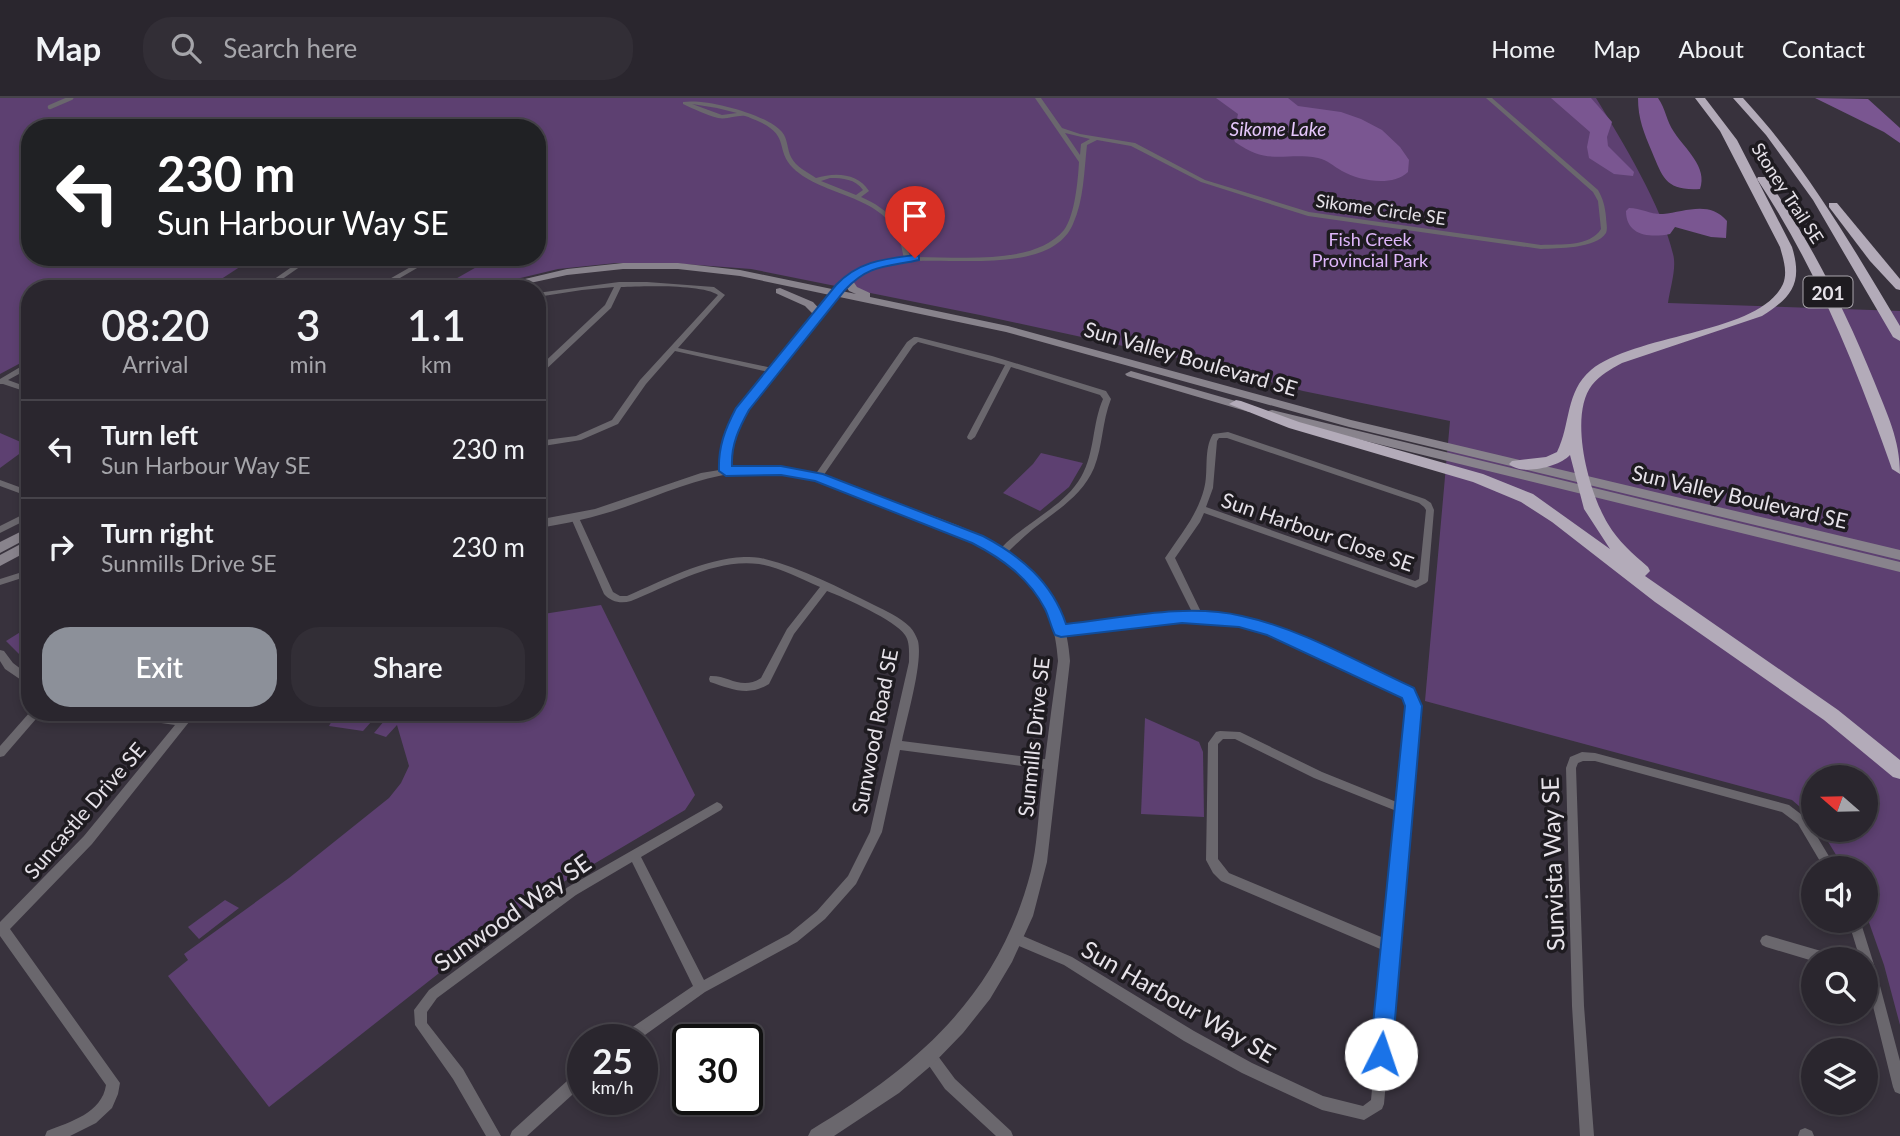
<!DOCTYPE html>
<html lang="en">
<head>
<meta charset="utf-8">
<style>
	:root { --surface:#2a262e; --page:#322e36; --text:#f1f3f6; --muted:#a5a5aa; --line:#46434a; --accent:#8c9099 }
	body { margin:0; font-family:Lato,sans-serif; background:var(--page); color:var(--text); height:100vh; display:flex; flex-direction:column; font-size:26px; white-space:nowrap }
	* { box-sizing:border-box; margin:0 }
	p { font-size:23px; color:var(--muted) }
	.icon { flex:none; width:38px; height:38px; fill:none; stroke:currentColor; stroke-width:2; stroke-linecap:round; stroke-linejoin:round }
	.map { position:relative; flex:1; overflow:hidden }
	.sheet { position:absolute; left:21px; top:182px; width:525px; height:441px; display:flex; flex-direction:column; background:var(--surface); border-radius:28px; box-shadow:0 4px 10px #0003,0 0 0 2px var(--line) }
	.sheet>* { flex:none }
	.top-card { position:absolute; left:21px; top:21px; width:525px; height:147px; border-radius:28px; box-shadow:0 4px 10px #0003,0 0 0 2px var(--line); background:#202124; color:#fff; overflow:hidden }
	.needle { width:46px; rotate:290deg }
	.controls { position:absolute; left:1801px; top:667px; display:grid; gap:14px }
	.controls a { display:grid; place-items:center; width:77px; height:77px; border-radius:50%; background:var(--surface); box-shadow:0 4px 10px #0003,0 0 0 2px var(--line); font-size:35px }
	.speed { position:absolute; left:567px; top:926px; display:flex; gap:14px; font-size:35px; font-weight:700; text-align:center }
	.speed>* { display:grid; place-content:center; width:91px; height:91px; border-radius:50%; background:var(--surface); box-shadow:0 4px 10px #0003,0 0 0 2px var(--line); line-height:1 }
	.speed small { font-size:18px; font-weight:400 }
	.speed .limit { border:4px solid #111; border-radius:10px; background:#fff; color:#111 }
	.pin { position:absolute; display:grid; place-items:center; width:60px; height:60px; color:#fff; margin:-72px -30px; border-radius:50% 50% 50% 0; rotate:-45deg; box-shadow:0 0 7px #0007 }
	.pin .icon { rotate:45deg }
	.me { position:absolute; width:77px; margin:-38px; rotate:4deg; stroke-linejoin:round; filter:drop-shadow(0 0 5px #0008) }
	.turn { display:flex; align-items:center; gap:24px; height:147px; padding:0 21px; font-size:32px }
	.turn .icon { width:91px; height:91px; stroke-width:2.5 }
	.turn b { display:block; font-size:49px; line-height:60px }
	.eta { display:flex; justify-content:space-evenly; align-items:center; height:119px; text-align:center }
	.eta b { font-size:42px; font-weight:600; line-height:49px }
	.button { display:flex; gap:14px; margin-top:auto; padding:14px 21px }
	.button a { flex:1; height:80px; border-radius:28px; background:var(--accent); color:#fff; font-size:28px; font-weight:600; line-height:80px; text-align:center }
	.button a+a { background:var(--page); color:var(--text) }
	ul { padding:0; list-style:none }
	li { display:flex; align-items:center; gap:21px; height:98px; padding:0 21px; border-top:2px solid var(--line) }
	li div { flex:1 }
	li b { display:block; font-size:26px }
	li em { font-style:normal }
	header { display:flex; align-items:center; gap:42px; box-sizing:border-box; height:98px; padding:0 35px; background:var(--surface); border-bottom:2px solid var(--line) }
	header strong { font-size:33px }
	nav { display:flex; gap:38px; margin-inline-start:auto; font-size:24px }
	.search { width:490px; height:63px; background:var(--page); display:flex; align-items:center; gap:18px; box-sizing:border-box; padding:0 24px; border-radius:28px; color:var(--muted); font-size:26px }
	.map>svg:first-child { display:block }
	.green { fill:#5d4071 }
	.water { fill:#7a5691 }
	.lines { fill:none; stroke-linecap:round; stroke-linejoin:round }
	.pedestrian { stroke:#6a676d; stroke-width:4.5 }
	.minor { fill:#6a676d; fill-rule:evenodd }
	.tertiary { fill:#6a676d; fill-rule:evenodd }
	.secondary { fill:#88838c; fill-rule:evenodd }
	.motorway { fill:#b3abb9; fill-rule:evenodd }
	.route { fill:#1a73e8; stroke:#114b97; stroke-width:2 }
	.labels { text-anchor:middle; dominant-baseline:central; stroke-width:7; stroke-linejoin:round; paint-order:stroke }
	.far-street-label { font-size:18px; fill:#e6e2e9; stroke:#1e1b20 }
	.far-park-label { font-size:18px; fill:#deb6fa; stroke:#1e1b20 }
	.far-water-label { font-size:19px; font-style:italic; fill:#e5c7fb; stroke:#1e1b20 }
	.shield { fill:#1e1b20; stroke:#aaa6ad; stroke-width:2 }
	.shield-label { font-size:19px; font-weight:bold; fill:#e6e2e9 }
	.street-label { font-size:21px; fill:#e6e2e9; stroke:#1e1b20 }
	.near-street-label { font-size:24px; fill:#e6e2e9; stroke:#1e1b20 }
</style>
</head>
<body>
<header>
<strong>Map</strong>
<div class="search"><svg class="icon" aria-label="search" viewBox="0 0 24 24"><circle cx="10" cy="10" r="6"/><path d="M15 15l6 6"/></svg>Search here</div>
<nav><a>Home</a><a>Map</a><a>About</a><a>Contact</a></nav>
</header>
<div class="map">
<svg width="1900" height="1038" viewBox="0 0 1900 1038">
	<rect width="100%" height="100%" fill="#38323d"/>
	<g class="green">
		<path d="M 0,0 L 1596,0 C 1622,43 1662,108 1673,156 C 1677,170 1670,190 1668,205 L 1900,213 L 1900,927 L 1884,867 L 1866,816 L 1866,770 L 1844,770 L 1821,732 L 1866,732 L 1866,679 L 1813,679 L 1813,720 L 1792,702 L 1425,603 L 1450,323 L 1303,293 L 1192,263 L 980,217 L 751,171 L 670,165 L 616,165 L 558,171 L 475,191 L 438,191 L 494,159 L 537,159 L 537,30 L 30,30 L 30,159 L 255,159 L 206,191 L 30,191 L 30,260 L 0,276 Z"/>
		<path d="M 0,335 L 30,348 L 0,370 Z"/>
		<path d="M 1041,355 L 1083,365 L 1069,389 L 1040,413 L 1003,395 L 1033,366 Z"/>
		<path d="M 601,507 L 695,697 L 685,712 L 528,805 L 269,1009 L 168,878 L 188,862 L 184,856 L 289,780 L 389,700 L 401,685 L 409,668 L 397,627 L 386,639 L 374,635 L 385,622 L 396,625 L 393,614 L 537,614 L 537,517 Z"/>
		<path d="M 30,528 L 30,567 L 6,543 Z"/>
		<path d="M 337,614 L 374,614 L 372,623 L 363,633 L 329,628 Z"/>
		<path d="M 1145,620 L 1199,644 L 1203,654 L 1204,719 L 1141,716 Z"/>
		<path d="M 225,802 L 239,810 L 199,841 L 188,829 Z"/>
	</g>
	<g class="water">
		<path d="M 1216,0 L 1288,0 L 1298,8 L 1341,14 L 1361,21 L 1382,32 L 1400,49 L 1409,62 L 1408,74 C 1392,89 1360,83 1342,73 C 1333,68 1328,62 1318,60 C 1285,54 1268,68 1235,44 L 1233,39 L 1238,16 Z"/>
		<path d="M 1551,0 L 1591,0 L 1612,24 L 1607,39 L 1608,48 L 1634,74 L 1633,78 L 1614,76 L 1589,60 L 1587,49 L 1590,34 Z"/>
		<path d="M 1638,0 L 1658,0 C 1666,11 1666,23 1674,34 C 1685,51 1708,69 1700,91 C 1666,93 1663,80 1652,54 C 1644,35 1638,21 1638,0 Z"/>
		<path d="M 1815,0 L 1868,1 L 1900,30 L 1900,45 L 1884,34 Z"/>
		<path d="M 1629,110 C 1641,110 1652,117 1663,116 C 1685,114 1709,102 1727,123 L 1726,140 L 1711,139 L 1675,129 L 1670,136 C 1650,140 1626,138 1626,113 Z"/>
	</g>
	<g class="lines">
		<path class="pedestrian" d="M 50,9 L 71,0"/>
		<g class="minor">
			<path d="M 1035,0 L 1041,0 L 1062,30 L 1080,36 L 1135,45 L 1205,82 L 1309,114 L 1541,147 C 1560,146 1590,149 1601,131 L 1598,103 L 1593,94 L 1486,0 L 1492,0 L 1598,92 C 1603,101 1605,108 1606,119 C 1606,124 1608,130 1606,135 C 1596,151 1557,150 1541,151 L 1308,118 L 1201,84 L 1131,48 L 1097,42 L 1087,47 C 1084,73 1084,102 1073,126 C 1051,178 950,158 904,164 C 888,166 874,170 858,176 L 746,311 L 733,340 L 729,375 L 723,375 C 713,336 746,302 769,274 L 675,253 L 646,286 L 618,326 L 581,342 L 537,349 L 537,343 L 576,338 L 612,322 L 640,282 L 718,197 C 703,186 642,188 621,189 L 611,210 L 540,277 L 537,277 L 537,271 L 605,207 L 614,189 L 582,192 L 537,199 L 537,195 L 619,184 L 647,184 L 714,189 L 725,197 L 678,250 L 772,270 L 854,174 L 877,164 L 904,160 C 902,153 901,145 899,139 C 881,96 823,99 793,70 C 775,52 790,38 760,24 C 755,22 749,19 745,18 C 736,17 727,22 718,20 C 706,17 694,11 683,6 L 683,4 C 705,0 767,16 782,34 C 788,41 787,51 791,59 C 796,69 807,74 816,80 C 835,74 858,75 869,93 L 861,99 C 891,112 902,128 910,159 C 955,158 1033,169 1064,132 C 1075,117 1078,82 1079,64 ZM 692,6 L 717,10 L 737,15 L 722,17 ZM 1065,35 L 1090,41 L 1081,46 L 1080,57 ZM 830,80 C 843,80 855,81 863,92 L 856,97 L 821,83 Z"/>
			<path d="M 306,159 L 314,159 L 268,191 L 260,191 Z"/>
			<path d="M 428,159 L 436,159 L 381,191 L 372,191 Z"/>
			<path d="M 914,239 L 917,239 L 992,258 L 1106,293 L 1111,301 C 1102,323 1103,348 1094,370 C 1082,398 1056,413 1033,431 C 1023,439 1014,448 1005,457 L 1002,458 L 997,455 C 1020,426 1063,411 1081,379 C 1095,355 1092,326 1103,301 L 1100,297 L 1011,269 L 975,339 L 971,342 L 968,341 L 967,339 L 1005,267 L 918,244 L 913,248 L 821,381 L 815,381 L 814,379 L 815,377 L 907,244 Z"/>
			<path d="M 27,265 L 30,265 L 30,270 L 8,282 L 30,290 L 30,295 L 3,286 L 0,286 L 0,281 Z"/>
			<path d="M 1228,334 L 1425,401 L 1431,405 L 1434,412 L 1428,483 L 1426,485 L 1416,490 L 1204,415 L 1200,424 L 1175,460 L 1202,516 C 1231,517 1259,522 1286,534 C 1309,543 1331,557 1354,567 C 1378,578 1409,580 1419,608 L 1384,1006 L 1382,1011 L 1364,1022 L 1322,1012 L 1242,975 L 1184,943 L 1064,867 L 1012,845 L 1010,841 L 1012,837 L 1016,835 L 1072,859 L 1194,933 L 1252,965 L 1323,998 L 1363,1008 L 1371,1002 L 1385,853 L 1221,783 L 1213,775 L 1206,762 L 1208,645 L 1216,634 L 1220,633 L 1240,634 L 1322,674 L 1399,705 L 1409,608 C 1401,585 1370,583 1351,574 C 1323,562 1297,544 1268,535 C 1201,512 1129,528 1061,537 L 1058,536 L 1056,533 L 1058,530 L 1061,529 C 1105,524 1148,517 1193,516 L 1165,460 C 1180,437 1197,418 1204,391 C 1209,374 1203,352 1213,336 ZM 1219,340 L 1227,340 L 1419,405 L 1424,409 L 1426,412 L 1419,481 L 1415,483 L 1206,409 L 1213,390 L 1217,343 ZM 1223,641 L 1235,641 L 1314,680 L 1399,714 L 1386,841 L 1229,775 L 1218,761 L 1218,646 Z"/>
			<path d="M 0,382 L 30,393 L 30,399 L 0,388 Z"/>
			<path d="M 30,413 L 30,420 L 0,435 L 0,428 Z"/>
			<path d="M 575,417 L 579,420 L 613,494 L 620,498 L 627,498 C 664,482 703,461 744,459 C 751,459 758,459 765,461 C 801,470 840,490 874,507 C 886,513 900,519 910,529 C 914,533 916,538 918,543 C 923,565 907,619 902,643 L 1052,662 L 1056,664 L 1057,667 L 1056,670 L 1052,672 L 900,652 L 882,734 L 856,786 L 825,821 L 797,844 L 705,894 L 638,942 L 620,942 L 621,937 L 693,888 L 632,764 L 576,797 L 437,900 L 427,914 L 427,925 L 463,971 L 501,1038 L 486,1038 L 453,981 L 415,927 L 414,912 L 429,892 L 568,789 L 717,704 L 721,706 L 723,709 L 721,712 L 641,759 L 704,882 L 789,836 L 817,813 L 848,778 L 870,734 L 909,564 C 909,555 910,544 905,537 C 895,522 845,500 827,493 L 794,536 L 769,586 C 749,599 731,591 710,584 L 709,581 L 710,578 C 729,577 741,593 761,580 L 787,531 L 820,489 C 801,481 779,469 759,466 C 715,460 671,487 631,503 C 621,506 611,504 604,496 L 571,420 Z"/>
			<path d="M 19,475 L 22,476 L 24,478 L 22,480 L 0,487 L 0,481 Z"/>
			<path d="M 0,552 L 4,553 L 13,565 L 30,578 L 30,588 L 5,571 L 0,563 Z"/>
			<path d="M 30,614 L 42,614 L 4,658 L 0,659 L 0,648 Z"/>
			<path d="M 108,614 L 145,614 L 181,619 L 186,614 L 197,614 L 92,746 L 10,831 L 120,985 L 118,996 L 112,1010 L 96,1025 L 70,1038 L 45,1038 L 47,1033 C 70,1024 102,1015 106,987 L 0,838 L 0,824 L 84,738 L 175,627 L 113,618 L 109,617 Z"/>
			<path d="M 1582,654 L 1595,655 L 1789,707 L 1806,720 L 1836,770 L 1824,770 L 1798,726 L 1782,714 L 1595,663 L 1583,663 L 1578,665 L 1576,670 L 1584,908 L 1594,1038 L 1580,1038 L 1572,908 L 1566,670 L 1570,659 Z"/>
			<path d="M 1848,822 L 1860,822 L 1876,873 L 1900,963 L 1900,996 L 1895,994 L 1893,989 L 1866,880 L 1866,861 L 1860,861 Z"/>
			<path d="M 1766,837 L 1828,855 L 1832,857 L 1834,861 L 1813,861 L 1813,863 L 1766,849 L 1762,847 L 1760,843 L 1762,839 Z"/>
			<path d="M 930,952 L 935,954 L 955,981 L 1011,1033 L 1013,1038 L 996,1038 L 945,991 L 923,959 L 925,954 Z"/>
			<path d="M 583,971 L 583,987 L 527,1038 L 510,1038 L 512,1033 L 578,973 Z"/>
			<path d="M 1805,1030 L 1812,1033 L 1814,1038 L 1798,1038 L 1800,1032 Z"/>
		</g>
		<path class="tertiary" d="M 744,368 C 804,366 854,389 909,409 C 953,426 1002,440 1035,475 C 1058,500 1068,531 1070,563 L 1047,764 L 1033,818 L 1012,864 L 990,901 L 963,935 L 933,966 L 899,995 L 834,1038 L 808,1038 L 811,1032 C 917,968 999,898 1031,773 C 1037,748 1038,721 1041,695 C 1046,651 1052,607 1058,563 C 1056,533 1048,503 1026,480 C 993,445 944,431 900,414 C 846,394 796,369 737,375 C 697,380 662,396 625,409 C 596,419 567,426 537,430 L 537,422 L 595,411 L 701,375 Z"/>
		<g class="secondary">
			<path d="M 623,165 L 678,165 L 740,172 L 856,196 L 849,193 L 842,182 L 847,179 L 851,180 L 857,189 L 870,195 L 870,199 L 1008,228 L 1351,322 L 1900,452 L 1900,462 L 1349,329 L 1006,234 L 740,178 L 678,171 L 623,171 L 567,177 L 502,191 L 482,191 L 567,171 Z"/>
			<path d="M 780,190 L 813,204 L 824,216 L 823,218 L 815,218 L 805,208 L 776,195 L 776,191 Z"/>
			<path d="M 1131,273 L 1253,308 L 1255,310 L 1249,314 L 1127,278 L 1125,276 Z"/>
			<path d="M 1272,312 L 1900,464 L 1900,474 L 1268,319 L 1268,313 Z"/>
			<path d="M 30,429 L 30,439 L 0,455 L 0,444 Z"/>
			<path d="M 30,441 L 30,452 L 0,468 L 0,457 Z"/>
		</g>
		<g class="motorway">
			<path d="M 1695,0 L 1705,0 L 1737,42 L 1792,149 C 1803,185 1792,199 1762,218 L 1622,265 C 1611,271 1600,277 1592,287 C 1568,318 1589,395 1608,426 C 1618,443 1633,456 1648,469 L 1650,473 L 1645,478 L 1838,612 L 1900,662 L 1900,681 L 1893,679 L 1824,622 L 1655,504 L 1552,424 L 1521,404 L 1473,384 L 1289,330 L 1229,306 L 1236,302 L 1241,303 L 1299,324 L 1483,376 L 1533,396 L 1610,451 L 1584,411 L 1570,357 C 1559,369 1522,378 1509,366 L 1512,363 L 1546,359 L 1557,354 C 1571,326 1565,294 1591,272 C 1636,235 1760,236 1783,186 C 1788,174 1783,160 1780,149 L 1720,33 Z"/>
			<path d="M 1733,0 L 1743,0 C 1807,69 1852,148 1900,228 L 1900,243 L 1893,239 L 1813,102 L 1766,37 Z"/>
			<path d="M 1758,79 L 1766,79 C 1810,143 1845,211 1874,283 C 1887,316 1900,341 1900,376 L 1892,371 C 1856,269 1817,171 1757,81 Z"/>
			<path d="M 1829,105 L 1837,105 L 1900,181 L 1900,192 L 1896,191 L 1870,163 L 1829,109 Z"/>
		</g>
	</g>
	<path class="route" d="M 915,157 L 919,158 L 919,162 C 887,169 869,166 845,192 L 749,312 C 739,330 731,347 732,368 L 781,368 L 823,376 L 983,438 C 1021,458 1052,484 1066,526 C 1123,520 1185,505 1242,518 C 1302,531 1359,565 1414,590 L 1422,608 L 1392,956 L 1389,963 L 1381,967 L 1373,963 L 1370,956 L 1405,608 L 1402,600 L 1267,537 L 1239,529 L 1182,525 L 1061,539 L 1055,537 C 1051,529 1049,519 1045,511 C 1029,480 1003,461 972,445 L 815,383 L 781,377 L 726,378 L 719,373 C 718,349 725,331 736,310 L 836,187 C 859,163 884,161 915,157 Z"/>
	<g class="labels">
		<g class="far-street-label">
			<text transform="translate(1788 95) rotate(57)">Stoney Trail SE</text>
			<text transform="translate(1381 111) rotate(8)">Sikome Circle SE</text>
		</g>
		<g class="far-park-label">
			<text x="1370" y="141">Fish Creek<tspan x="1370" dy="21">Provincial Park</tspan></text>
		</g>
		<g class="far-water-label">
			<text x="1278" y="30">Sikome Lake</text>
		</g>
		<rect class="shield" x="1803.5" y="178.5" width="49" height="31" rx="5"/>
		<g class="shield-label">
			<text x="1828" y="194">201</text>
		</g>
		<g class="street-label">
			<text transform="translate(1191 260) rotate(16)">Sun Valley Boulevard SE</text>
			<text transform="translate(1740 398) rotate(13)">Sun Valley Boulevard SE</text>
			<text transform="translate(1318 433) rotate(19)">Sun Harbour Close SE</text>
			<text transform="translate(874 633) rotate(-79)">Sunwood Road SE</text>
			<text transform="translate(1033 639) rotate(-84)">Sunmills Drive SE</text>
			<text transform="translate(84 712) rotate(-49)">Suncastle Drive SE</text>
		</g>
		<g class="near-street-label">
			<text transform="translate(1552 766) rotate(-92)">Sunvista Way SE</text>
			<text transform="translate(512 814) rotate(-35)">Sunwood Way SE</text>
			<text transform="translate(1179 903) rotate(30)">Sun Harbour Way SE</text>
		</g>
	</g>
</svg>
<div class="controls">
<a><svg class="needle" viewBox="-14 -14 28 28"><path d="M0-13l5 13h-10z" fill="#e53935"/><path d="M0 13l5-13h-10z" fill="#a5a5aa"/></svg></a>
<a><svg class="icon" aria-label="sound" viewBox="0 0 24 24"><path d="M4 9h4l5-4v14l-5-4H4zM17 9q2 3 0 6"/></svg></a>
<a><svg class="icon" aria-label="search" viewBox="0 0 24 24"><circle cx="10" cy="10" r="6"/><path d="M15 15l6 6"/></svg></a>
<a><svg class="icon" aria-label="layers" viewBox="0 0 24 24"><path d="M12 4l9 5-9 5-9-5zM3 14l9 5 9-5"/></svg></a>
</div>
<div class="speed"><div>25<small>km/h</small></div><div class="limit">30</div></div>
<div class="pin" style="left:915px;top:160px;background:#d93025"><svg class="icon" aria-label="arrive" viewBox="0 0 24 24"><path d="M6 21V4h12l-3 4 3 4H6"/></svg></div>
<svg class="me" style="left:1381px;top:956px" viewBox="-20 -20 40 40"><circle r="19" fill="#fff"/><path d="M0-13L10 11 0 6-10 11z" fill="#1a73e8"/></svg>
<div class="top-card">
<div class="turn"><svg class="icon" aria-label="left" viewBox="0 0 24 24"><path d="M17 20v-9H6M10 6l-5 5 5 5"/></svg><div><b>230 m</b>Sun Harbour Way SE</div></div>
</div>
<section class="sheet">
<div class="eta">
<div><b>08:20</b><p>Arrival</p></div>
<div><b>3</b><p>min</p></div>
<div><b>1.1</b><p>km</p></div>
</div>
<ul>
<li><svg class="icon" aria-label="left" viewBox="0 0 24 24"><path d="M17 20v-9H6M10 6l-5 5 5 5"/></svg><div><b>Turn left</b><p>Sun Harbour Way SE</p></div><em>230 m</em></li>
<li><svg class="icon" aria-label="right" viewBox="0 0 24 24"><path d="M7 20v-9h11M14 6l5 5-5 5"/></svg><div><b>Turn right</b><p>Sunmills Drive SE</p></div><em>230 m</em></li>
</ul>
<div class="button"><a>Exit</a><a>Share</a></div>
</section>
</div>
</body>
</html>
